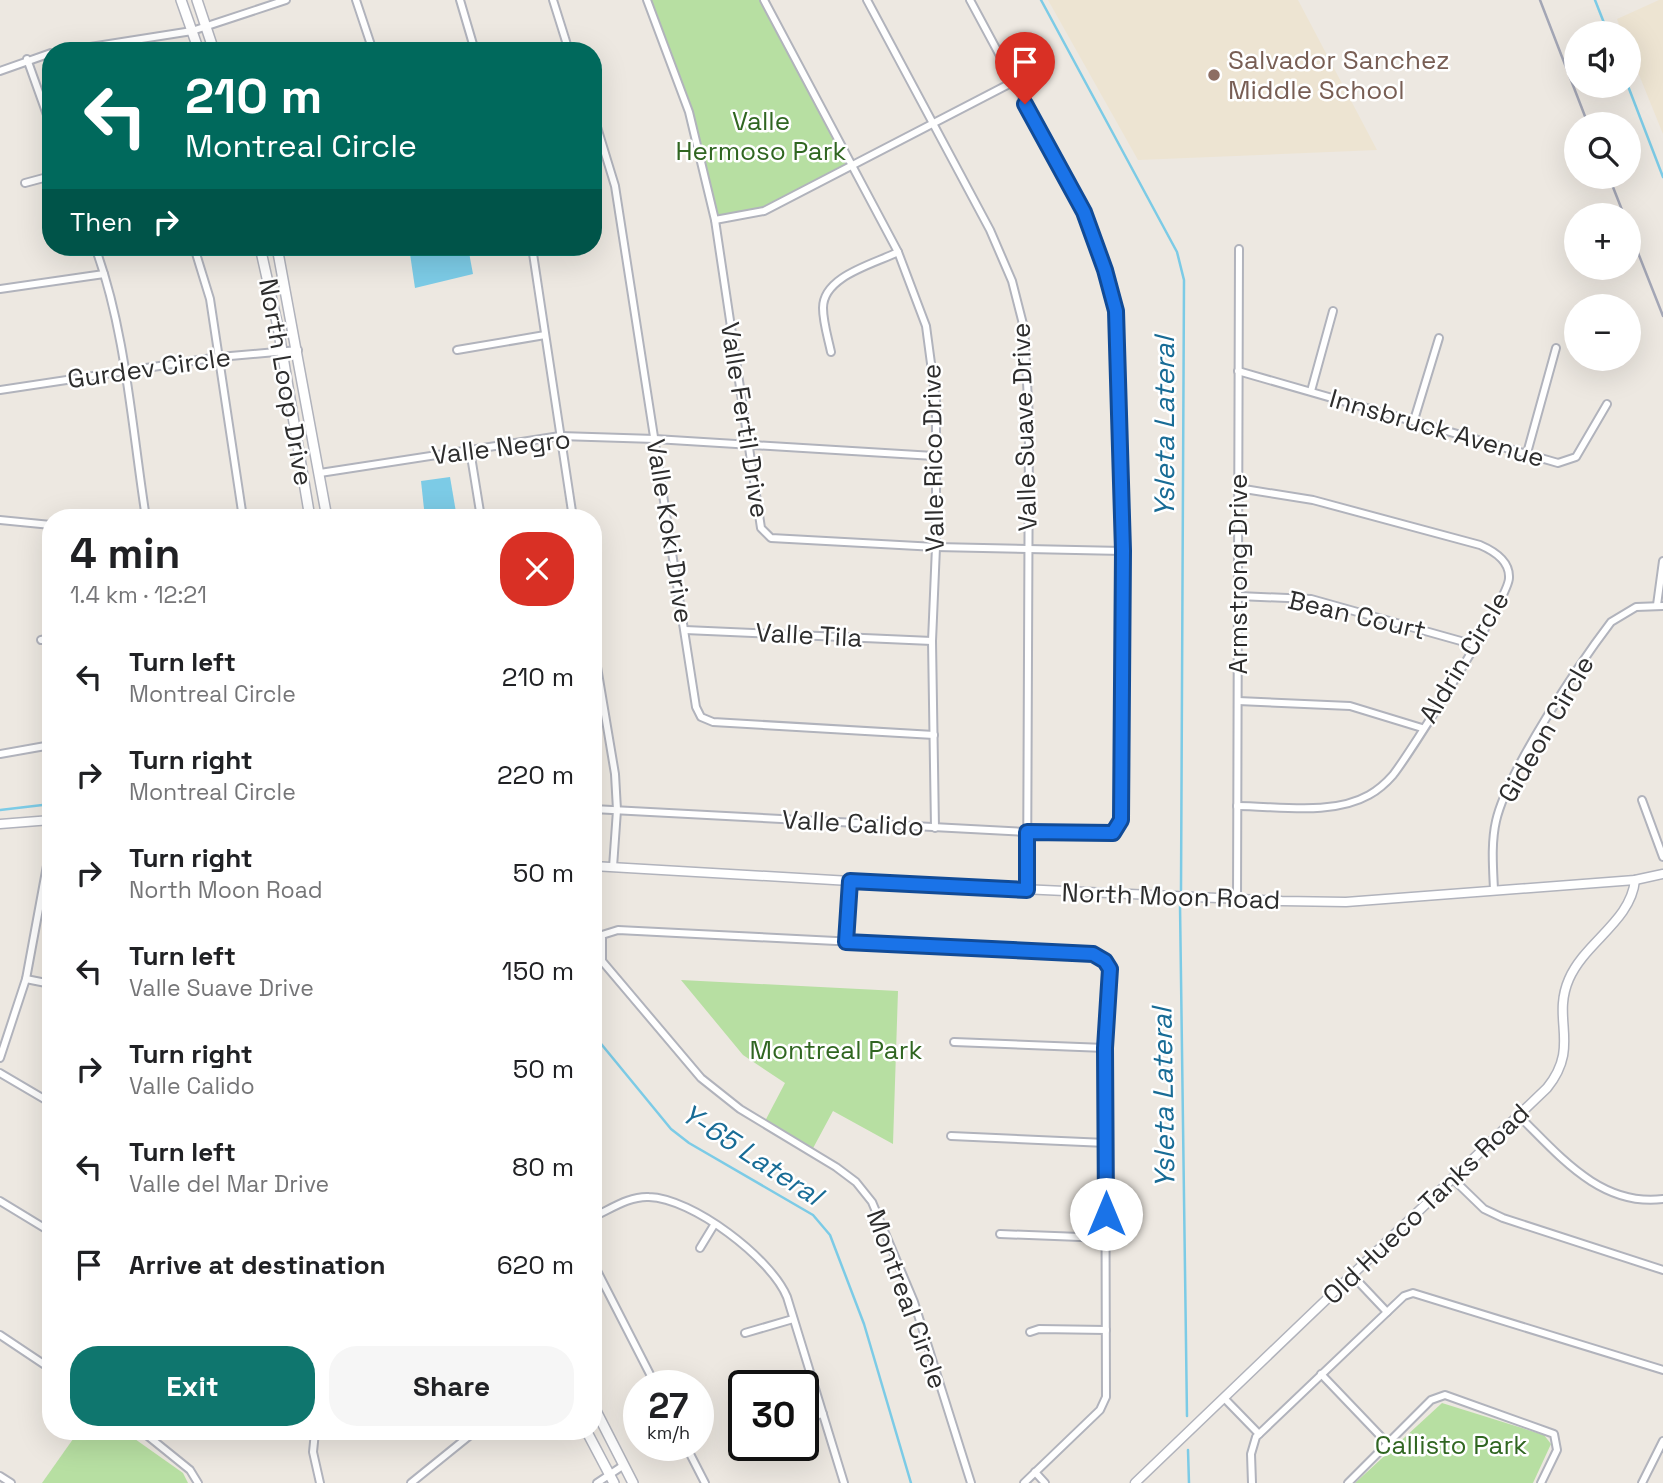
<!DOCTYPE html>
<html lang="en">
<head>
<meta charset="utf-8">
<style>
	:root { --surface:#fff; --page:#f6f6f6; --text:#202124; --muted:#757577; --accent:#0f766e }
	body { margin:0; font-family:"Space Grotesk",sans-serif; background:var(--page); color:var(--text); height:100vh; display:flex; flex-direction:column; font-size:26px; white-space:nowrap }
	* { box-sizing:border-box; margin:0 }
	p { font-size:23px; color:var(--muted) }
	.icon { flex:none; width:38px; height:38px; fill:none; stroke:currentColor; stroke-width:2; stroke-linecap:round; stroke-linejoin:round }
	.map { position:relative; flex:1; overflow:hidden }
	.details { position:absolute; left:42px; top:509px; width:560px; height:931px; display:flex; flex-direction:column; background:var(--surface); border-radius:28px; box-shadow:0 7px 28px #0002 }
	.details>* { flex:none }
	.top-card { position:absolute; left:42px; top:42px; width:560px; height:214px; border-radius:28px; box-shadow:0 7px 28px #0002; background:#00695c; color:#fff; overflow:hidden }
	.controls { position:absolute; left:1564px; top:21px; display:grid; gap:14px }
	.controls a { display:grid; place-items:center; width:77px; height:77px; border-radius:50%; background:var(--surface); box-shadow:0 7px 28px #0002; font-size:35px }
	.speed { position:absolute; left:623px; top:1370px; display:flex; gap:14px; font-size:35px; font-weight:700; text-align:center }
	.speed>* { display:grid; place-content:center; width:91px; height:91px; border-radius:50%; background:var(--surface); box-shadow:0 7px 28px #0002; line-height:1 }
	.speed small { font-size:18px; font-weight:400 }
	.speed .limit { border:4px solid #111; border-radius:10px; background:#fff; color:#111 }
	.pin { position:absolute; display:grid; place-items:center; width:60px; height:60px; color:#fff; margin:-72px -30px; border-radius:50% 50% 50% 0; rotate:-45deg; box-shadow:0 0 7px #0007 }
	.pin .icon { rotate:45deg }
	.me { position:absolute; width:77px; margin:-38px; rotate:0deg; stroke-linejoin:round; filter:drop-shadow(0 0 5px #0008) }
	.turn { display:flex; align-items:center; gap:24px; height:147px; padding:0 28px; font-size:32px }
	.turn .icon { width:91px; height:91px; stroke-width:2.5 }
	.turn b { display:block; font-size:49px; line-height:60px }
	.then { display:flex; align-items:center; height:66px; padding:0 28px; background:#0003; gap:14px; font-size:26px }
	.round { display:grid; place-items:center; flex:none; width:74px; height:74px; border-radius:28px; background:var(--page) }
	.head { display:flex; align-items:center; justify-content:space-between; height:119px; padding:0 28px }
	h1 { font-size:42px; font-weight:800; line-height:52px }
	.primary-button { display:flex; gap:14px; margin-top:auto; padding:14px 28px }
	.primary-button a { flex:1; height:80px; border-radius:28px; background:var(--accent); color:#fff; font-size:28px; font-weight:800; line-height:80px; text-align:center }
	.primary-button a+a { background:var(--page); color:var(--text) }
	ul { padding:0; list-style:none }
	li { display:flex; align-items:center; gap:21px; height:98px; padding:0 28px }
	li div { flex:1 }
	li b { display:block; font-size:26px }
	li em { font-style:normal }
	.map>svg:first-child { display:block }
	.education { fill:#ede4d2 }
	.green { fill:#b7dfa2 }
	.water { fill:#7ccbe6 }
	.lines { fill:none; stroke-linecap:round; stroke-linejoin:round }
	.stream { stroke:#7ccbe6; stroke-width:2.5 }
	.minor-casing { stroke:#b1b3bc; stroke-width:10 }
	.tertiary-casing { stroke:#b1b3bc; stroke-width:11 }
	.secondary-casing { stroke:#b1b3bc; stroke-width:12 }
	.minor { stroke:#fff; stroke-width:6 }
	.tertiary { stroke:#fff; stroke-width:8 }
	.secondary { stroke:#fff; stroke-width:9 }
	.rail { stroke:#a3a6b5; stroke-width:2.5 }
	.route-casing { stroke:#114b97; stroke-width:18 }
	.route { stroke:#1a73e8; stroke-width:12 }
	.education-dot { fill:#8d6e63; stroke:#fff; stroke-width:2.5 }
	.labels { text-anchor:middle; dominant-baseline:central; stroke-width:5; stroke-linejoin:round; paint-order:stroke }
	.education-label { font-size:26px; fill:#785e54; stroke:#fff; text-anchor:start }
	.park-label { font-size:26px; fill:#306621; stroke:#fff }
	.street-label { font-size:26px; fill:#2d2d2d; stroke:#fff }
	.water-label { font-size:28px; font-style:italic; fill:#186c96; stroke:#fff }
</style>
</head>
<body>
<div class="map">
<svg width="1663" height="1483" viewBox="0 0 1663 1483">
	<rect width="100%" height="100%" fill="#ede8e1"/>
	<g class="education">
		<path d="M 1048,0 L 1298,0 L 1377,150 L 1138,160 Z"/>
		<path d="M 1659,0 L 1663,0 L 1663,134 L 1629,50 L 1629,33 L 1622,33 L 1617,19 Z"/>
	</g>
	<g class="green">
		<path d="M 647,0 L 764,0 L 851,167 L 764,211 L 715,220 L 689,112 Z"/>
		<path d="M 681,980 L 898,991 L 893,1144 L 833,1111 L 811,1152 L 764,1123 L 785,1083 L 743,1055 Z"/>
		<path d="M 1442,1403 L 1544,1435 L 1551,1444 L 1533,1483 L 1355,1483 Z"/>
		<path d="M 78,1432 L 125,1432 L 183,1473 L 188,1483 L 42,1483 Z"/>
	</g>
	<g class="water">
		<path d="M 409,247 L 468,247 L 473,274 L 415,288 Z"/>
		<path d="M 450,477 L 457,518 L 425,518 L 421,481 Z"/>
	</g>
	<g class="lines">
		<g class="stream">
			<path d="M 1041,0 L 1177,252 L 1184,280 L 1181,890"/>
			<path d="M 1595,0 L 1608,33"/>
			<path d="M 1628,86 L 1663,177"/>
			<path d="M 0,810 L 51,804"/>
			<path d="M 1180,905 L 1187,1416"/>
			<path d="M 593,1034 L 671,1129 L 689,1143 L 813,1215 L 830,1235 L 864,1324 L 911,1483"/>
			<path d="M 1188,1450 L 1189,1483"/>
		</g>
		<g class="minor-casing">
			<g id="minor">
				<path d="M 356,0 L 373,51"/>
				<path d="M 460,0 L 475,51"/>
				<path d="M 553,0 L 569,51"/>
				<path d="M 647,0 L 689,112 L 715,220 L 761,528 L 771,538 L 936,547 L 1123,551"/>
				<path d="M 764,0 L 898,252 L 926,326 L 936,401 L 936,547 L 932,641 L 935,828"/>
				<path d="M 867,0 L 990,230 L 1012,281 L 1024,328 L 1029,419 L 1027,890"/>
				<path d="M 65,51 L 192,31 L 286,0"/>
				<path d="M 27,59 L 51,126"/>
				<path d="M 0,71 L 51,53"/>
				<path d="M 593,114 L 615,186 L 696,707 L 701,717 L 713,722 L 934,735"/>
				<path d="M 25,183 L 51,176"/>
				<path d="M 715,220 L 764,211 L 1013,82"/>
				<path d="M 95,247 C 126,330 132,430 146,518"/>
				<path d="M 194,247 L 210,299 L 243,518"/>
				<path d="M 532,247 L 573,518"/>
				<path d="M 0,289 L 104,274"/>
				<path d="M 457,350 L 545,335"/>
				<path d="M 831,352 C 828,338 823,322 823,308 C 823,276 874,264 898,252"/>
				<path d="M 1238,371 L 1558,463 L 1576,457 L 1607,404"/>
				<path d="M 0,390 L 219,357 L 298,350"/>
				<path d="M 1311,391 L 1333,311"/>
				<path d="M 1414,420 L 1439,338"/>
				<path d="M 470,450 L 481,518"/>
				<path d="M 1527,453 L 1556,348"/>
				<path d="M 320,473 L 560,436 L 655,439 L 934,456"/>
				<path d="M 123,518 L 145,515"/>
				<path d="M 0,520 L 51,525"/>
				<path d="M 1238,596 L 1311,599 L 1475,645"/>
				<path d="M 1657,605 L 1663,561"/>
				<path d="M 685,630 L 932,641"/>
				<path d="M 41,640 L 51,638"/>
				<path d="M 593,643 L 615,774 L 617,810 L 613,867"/>
				<path d="M 1238,701 L 1350,706 L 1422,728"/>
				<path d="M 0,754 L 51,745"/>
				<path d="M 1642,800 L 1663,857"/>
				<path d="M 1237,806 C 1278,806 1332,816 1369,795 C 1378,790 1386,783 1393,775 C 1410,753 1509,597 1509,578 C 1510,561 1494,551 1480,545 L 1313,500 L 1238,488"/>
				<path d="M 593,809 L 1027,832 L 1113,833 L 1121,820 L 1123,551 L 1116,311 L 1105,270 L 1084,212 L 970,0"/>
				<path d="M 1494,890 C 1493,867 1491,843 1496,821 C 1507,772 1579,664 1611,622 L 1636,607 L 1663,606"/>
				<path d="M 1237,900 L 1239,249"/>
				<path d="M 846,942 L 850,881"/>
				<path d="M 26,979 L 51,984"/>
				<path d="M 954,1042 L 1105,1048"/>
				<path d="M 0,1058 L 26,979 L 51,844"/>
				<path d="M 0,1073 L 51,1103"/>
				<path d="M 1518,1115 C 1559,1155 1600,1207 1663,1199"/>
				<path d="M 951,1136 L 1106,1143"/>
				<path d="M 1452,1178 L 1484,1209 L 1503,1218 L 1663,1270"/>
				<path d="M 0,1201 L 51,1232"/>
				<path d="M 593,1217 C 611,1209 629,1196 649,1197 C 692,1198 771,1258 787,1297 L 844,1483"/>
				<path d="M 1000,1234 L 1106,1238"/>
				<path d="M 700,1248 L 714,1225"/>
				<path d="M 593,1263 L 656,1386"/>
				<path d="M 1352,1275 L 1387,1312"/>
				<path d="M 1030,1332 L 1039,1329 L 1106,1330"/>
				<path d="M 745,1333 L 793,1319"/>
				<path d="M 0,1335 L 51,1369"/>
				<path d="M 1321,1374 L 1387,1443"/>
				<path d="M 1224,1398 L 1259,1434"/>
				<path d="M 803,1418 L 823,1414"/>
				<path d="M 143,1432 L 190,1470 L 198,1483"/>
				<path d="M 315,1432 L 313,1452 L 320,1483"/>
				<path d="M 686,1446 L 705,1483"/>
				<path d="M 1035,1472 L 1045,1483"/>
				<path d="M 0,1476 L 11,1483"/>
				<path d="M 411,1483 L 474,1432"/>
				<path d="M 597,1483 L 624,1465"/>
				<path d="M 971,1483 L 914,1302 L 872,1202 L 856,1182 L 836,1167 L 740,1109 L 701,1078 L 602,961 L 602,935 L 618,930 L 1093,954 L 1105,961 L 1110,969 L 1105,1048 L 1106,1397 L 1100,1410 L 1024,1483"/>
				<path d="M 1252,1483 L 1251,1454 L 1256,1437 L 1404,1296 L 1413,1293 L 1663,1370"/>
				<path d="M 1348,1483 L 1431,1400 L 1445,1395 L 1554,1434 L 1557,1450 L 1541,1483"/>
				<path d="M 1642,1483 L 1663,1441"/>
			</g>
		</g>
		<g class="tertiary-casing">
			<g id="tertiary">
				<path d="M 0,824 L 51,820"/>
				<path d="M 593,866 L 850,881 L 1282,901 L 1346,902 L 1635,880 L 1663,874"/>
				<path d="M 1135,1483 L 1547,1088 C 1581,1046 1551,1020 1569,979 C 1585,942 1631,921 1635,880"/>
			</g>
		</g>
		<g class="secondary-casing">
			<g id="secondary">
				<path d="M 181,0 L 199,51"/>
				<path d="M 197,0 L 214,51"/>
				<path d="M 260,247 L 278,327 L 310,518"/>
				<path d="M 277,247 L 327,518"/>
				<path d="M 593,1405 L 633,1483"/>
				<path d="M 587,1432 L 614,1483"/>
			</g>
		</g>
		<use href="#minor" class="minor"/>
		<use href="#tertiary" class="tertiary"/>
		<use href="#secondary" class="secondary"/>
		<g class="rail">
			<path d="M 1540,0 L 1588,124"/>
			<path d="M 1609,177 L 1624,215"/>
			<path d="M 1629,230 L 1663,316"/>
		</g>
	</g>
	<g class="lines">
		<g class="route-casing">
			<path id="route" d="M 1025,104 L 1084,212 L 1105,270 L 1116,311 L 1123,551 L 1121,820 L 1113,833 L 1027,832 L 1027,890 L 850,881 L 846,942 L 1093,954 L 1105,961 L 1110,969 L 1105,1048 L 1106,1214"/>
		</g>
		<use href="#route" class="route"/>
	</g>
	<circle class="education-dot" cx="1214" cy="75" r="7"/>
	<g class="labels">
		<g class="education-label">
			<text x="1228" y="60">Salvador Sanchez<tspan x="1228" dy="30">Middle School</tspan></text>
		</g>
		<g class="park-label">
			<text x="761" y="121">Valle<tspan x="761" dy="30">Hermoso Park</tspan></text>
			<text x="836" y="1050">Montreal Park</text>
			<text x="1451" y="1445">Callisto Park</text>
		</g>
		<g class="street-label">
			<text transform="translate(149 368) rotate(-8)">Gurdev Circle</text>
			<text transform="translate(286 382) rotate(80)">North Loop Drive</text>
			<text transform="translate(745 420) rotate(81)">Valle Fertil Drive</text>
			<text transform="translate(1024 427) rotate(-92)">Valle Suave Drive</text>
			<text transform="translate(1437 428) rotate(16)">Innsbruck Avenue</text>
			<text transform="translate(501 447) rotate(-7)">Valle Negro</text>
			<text transform="translate(933 458) rotate(-91)">Valle Rico Drive</text>
			<text transform="translate(670 531) rotate(81)">Valle Koki Drive</text>
			<text transform="translate(1238 574) rotate(-90)">Armstrong Drive</text>
			<text transform="translate(1357 615) rotate(13)">Bean Court</text>
			<text transform="translate(809 635) rotate(3)">Valle Tila</text>
			<text transform="translate(1464 657) rotate(-59)">Aldrin Circle</text>
			<text transform="translate(1546 729) rotate(-60)">Gideon Circle</text>
			<text transform="translate(853 823) rotate(3)">Valle Calido</text>
			<text transform="translate(1171 896) rotate(2)">North Moon Road</text>
			<text transform="translate(1426 1204) rotate(-44)">Old Hueco Tanks Road</text>
			<text transform="translate(907 1299) rotate(70)">Montreal Circle</text>
		</g>
		<g class="water-label">
			<text transform="translate(1164 427) rotate(-90)">Ysleta Lateral</text>
			<text transform="translate(1163 1098) rotate(-91)">Ysleta Lateral</text>
			<text transform="translate(752 1154) rotate(33)">Y-65 Lateral</text>
		</g>
	</g>
</svg>
<div class="controls">
<a><svg class="icon" aria-label="sound" viewBox="0 0 24 24"><path d="M4 9h4l5-4v14l-5-4H4zM17 9q2 3 0 6"/></svg></a>
<a><svg class="icon" aria-label="search" viewBox="0 0 24 24"><circle cx="10" cy="10" r="6"/><path d="M15 15l6 6"/></svg></a>
<a>+</a>
<a>−</a>
</div>
<div class="speed"><div>27<small>km/h</small></div><div class="limit">30</div></div>
<div class="pin" style="left:1025px;top:104px;background:#d93025"><svg class="icon" aria-label="arrive" viewBox="0 0 24 24"><path d="M6 21V4h12l-3 4 3 4H6"/></svg></div>
<svg class="me" style="left:1106px;top:1214px" viewBox="-20 -20 40 40"><circle r="19" fill="#fff"/><path d="M0-13L10 11 0 6-10 11z" fill="#1a73e8"/></svg>
<div class="top-card">
<div class="turn"><svg class="icon" aria-label="left" viewBox="0 0 24 24"><path d="M17 20v-9H6M10 6l-5 5 5 5"/></svg><div><b>210 m</b>Montreal Circle</div></div>
<div class="then">Then<svg class="icon" aria-label="right" viewBox="0 0 24 24"><path d="M7 20v-9h11M14 6l5 5-5 5"/></svg></div>
</div>
<section class="details">
<div class="head"><div><h1>4 min</h1><p>1.4 km · 12:21</p></div><a class="round" style="background:#d93025;color:#fff"><svg class="icon" aria-label="close" viewBox="0 0 24 24"><path d="M6 6l12 12M18 6L6 18"/></svg></a></div>
<ul>
<li><svg class="icon" aria-label="left" viewBox="0 0 24 24"><path d="M17 20v-9H6M10 6l-5 5 5 5"/></svg><div><b>Turn left</b><p>Montreal Circle</p></div><em>210 m</em></li>
<li><svg class="icon" aria-label="right" viewBox="0 0 24 24"><path d="M7 20v-9h11M14 6l5 5-5 5"/></svg><div><b>Turn right</b><p>Montreal Circle</p></div><em>220 m</em></li>
<li><svg class="icon" aria-label="right" viewBox="0 0 24 24"><path d="M7 20v-9h11M14 6l5 5-5 5"/></svg><div><b>Turn right</b><p>North Moon Road</p></div><em>50 m</em></li>
<li><svg class="icon" aria-label="left" viewBox="0 0 24 24"><path d="M17 20v-9H6M10 6l-5 5 5 5"/></svg><div><b>Turn left</b><p>Valle Suave Drive</p></div><em>150 m</em></li>
<li><svg class="icon" aria-label="right" viewBox="0 0 24 24"><path d="M7 20v-9h11M14 6l5 5-5 5"/></svg><div><b>Turn right</b><p>Valle Calido</p></div><em>50 m</em></li>
<li><svg class="icon" aria-label="left" viewBox="0 0 24 24"><path d="M17 20v-9H6M10 6l-5 5 5 5"/></svg><div><b>Turn left</b><p>Valle del Mar Drive</p></div><em>80 m</em></li>
<li><svg class="icon" aria-label="arrive" viewBox="0 0 24 24"><path d="M6 21V4h12l-3 4 3 4H6"/></svg><div><b>Arrive at destination</b></div><em>620 m</em></li>
</ul>
<div class="primary-button"><a>Exit</a><a>Share</a></div>
</section>
</div>
</body>
</html>
